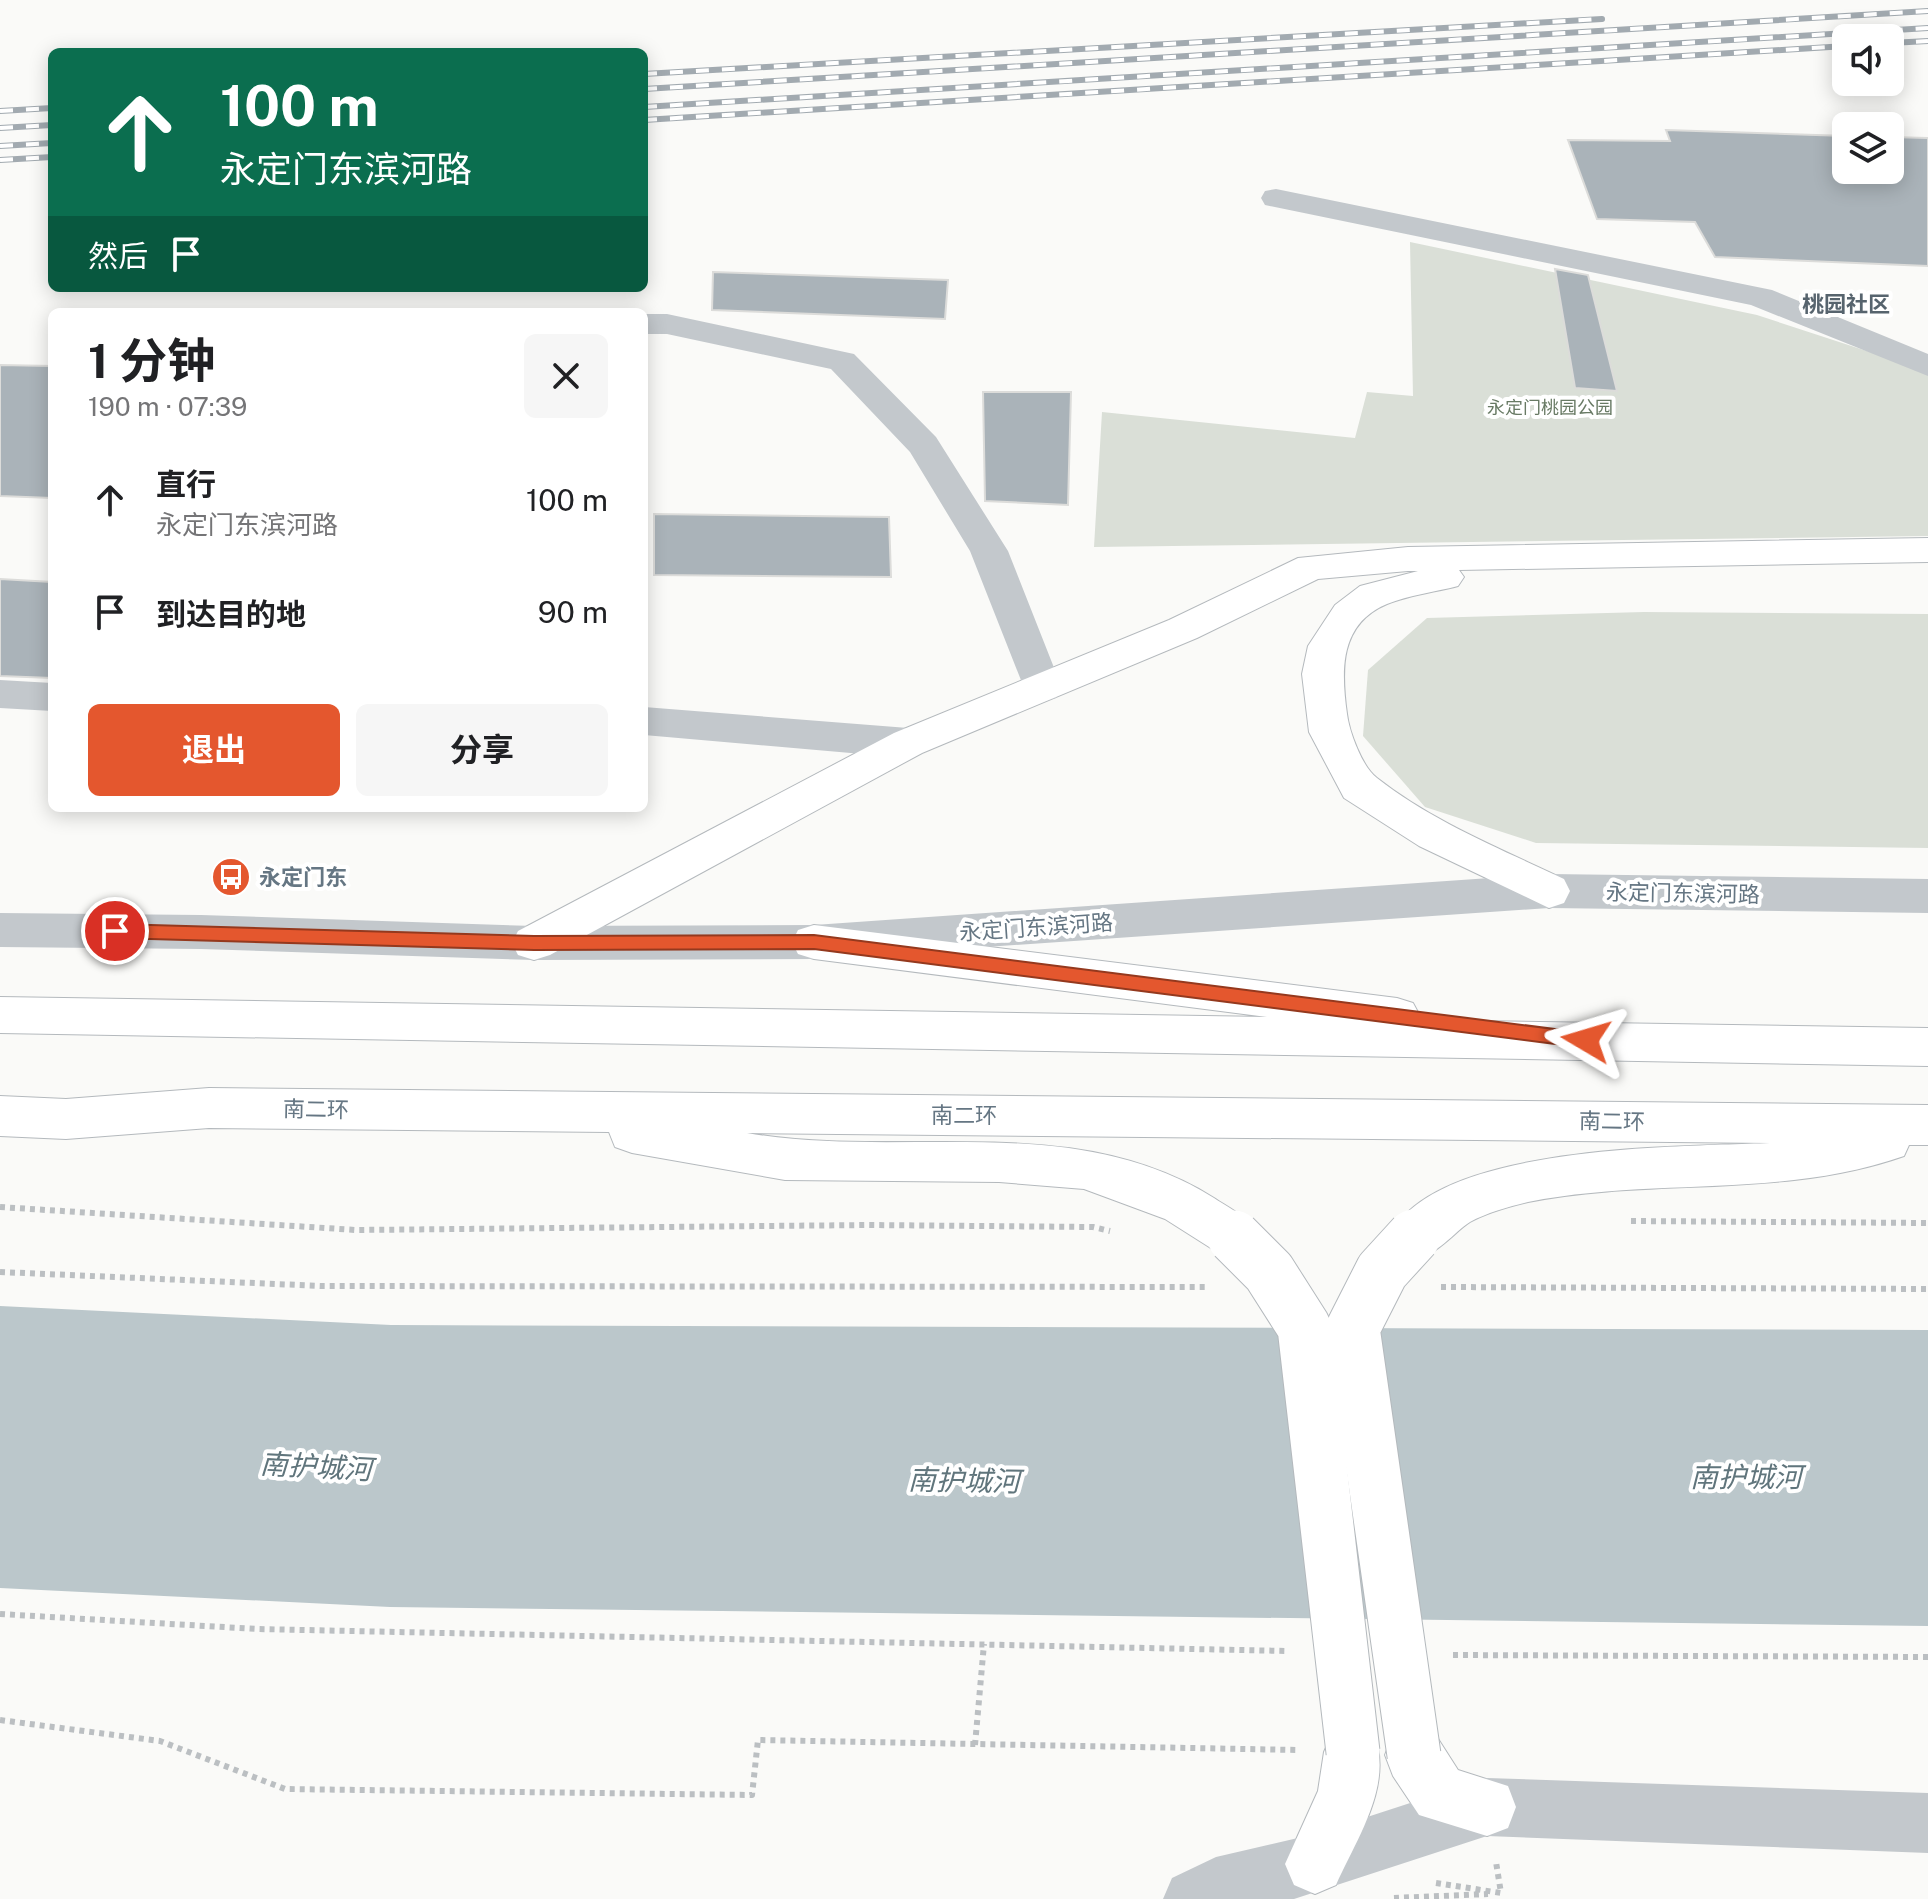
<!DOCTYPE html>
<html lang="zh">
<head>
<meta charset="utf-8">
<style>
	:root { --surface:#fff; --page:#f6f6f6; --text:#202124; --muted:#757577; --accent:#e4572e }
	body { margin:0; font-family:"Public Sans","Noto Sans SC",sans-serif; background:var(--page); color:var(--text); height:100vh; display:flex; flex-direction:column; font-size:30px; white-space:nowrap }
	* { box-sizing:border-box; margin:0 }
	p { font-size:26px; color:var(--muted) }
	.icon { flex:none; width:44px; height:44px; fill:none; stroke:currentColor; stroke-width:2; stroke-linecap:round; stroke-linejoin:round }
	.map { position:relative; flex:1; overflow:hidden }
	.details { position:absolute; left:48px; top:308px; width:600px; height:504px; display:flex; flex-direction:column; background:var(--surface); border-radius:12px; box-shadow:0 4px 20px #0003 }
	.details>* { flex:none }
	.top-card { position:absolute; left:48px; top:48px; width:600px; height:244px; border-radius:12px; box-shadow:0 4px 20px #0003; background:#0b6e4f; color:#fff; overflow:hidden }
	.tools { position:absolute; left:1832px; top:24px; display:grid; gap:16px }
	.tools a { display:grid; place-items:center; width:72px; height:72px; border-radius:12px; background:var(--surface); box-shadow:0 4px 20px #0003; font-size:40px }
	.pin { position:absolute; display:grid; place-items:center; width:68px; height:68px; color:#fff; margin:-34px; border:4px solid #fff; border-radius:50%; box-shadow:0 2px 8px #0007 }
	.me { position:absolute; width:88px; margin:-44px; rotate:277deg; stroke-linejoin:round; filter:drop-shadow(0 0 6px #0008) }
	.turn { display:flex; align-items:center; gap:28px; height:168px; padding:0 40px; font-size:36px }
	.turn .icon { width:104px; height:104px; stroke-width:2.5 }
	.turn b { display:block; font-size:56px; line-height:68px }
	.then { display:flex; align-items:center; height:76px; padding:0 40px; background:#0003; gap:16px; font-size:30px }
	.round { display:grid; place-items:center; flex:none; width:84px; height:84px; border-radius:12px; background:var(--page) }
	.head { display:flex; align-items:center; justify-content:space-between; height:136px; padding:0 40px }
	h1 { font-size:48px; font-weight:700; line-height:60px }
	.primary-button { display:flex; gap:16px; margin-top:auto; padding:16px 40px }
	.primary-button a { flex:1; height:92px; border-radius:12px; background:var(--accent); color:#fff; font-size:32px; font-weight:700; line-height:92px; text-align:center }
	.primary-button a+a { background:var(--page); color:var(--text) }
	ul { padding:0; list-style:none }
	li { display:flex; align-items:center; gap:24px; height:112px; padding:0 40px }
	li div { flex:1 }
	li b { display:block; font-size:30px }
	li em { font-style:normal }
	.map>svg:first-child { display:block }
	.green { fill:#dadfd7 }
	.water { fill:#bbc7cb }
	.building { fill:#aab3b9; stroke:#dcdcda; stroke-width:2 }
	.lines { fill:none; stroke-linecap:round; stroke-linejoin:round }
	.highway-casing { stroke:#b4b9bd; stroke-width:2 }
	.path { stroke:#bbbfc2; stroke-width:6; stroke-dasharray:5 5; stroke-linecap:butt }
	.minor { fill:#c3c8cc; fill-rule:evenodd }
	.highway { fill:#fff; fill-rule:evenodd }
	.rail-casing { stroke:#a2aab0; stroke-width:6 }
	.rail { stroke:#fff; stroke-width:4; stroke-dasharray:13; stroke-linecap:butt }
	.highway-bridge-casing { stroke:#b4b9bd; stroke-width:55; stroke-linecap:butt }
	.highway-bridge { stroke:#fff; stroke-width:53 }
	.route { fill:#e4572e; stroke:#94391e; stroke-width:2 }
	.labels { text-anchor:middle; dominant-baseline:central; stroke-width:8; stroke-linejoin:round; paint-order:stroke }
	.far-park-label { font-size:18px; fill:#687a64; stroke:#fff }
	.far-quarter-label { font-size:22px; font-weight:bold; fill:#57646e; stroke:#fff }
	.poi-label { font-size:22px; font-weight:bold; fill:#657683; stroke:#fff; text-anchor:start }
	.street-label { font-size:22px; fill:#657683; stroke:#fff }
	.near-water-label { font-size:28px; font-style:italic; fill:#60757c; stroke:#fff }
</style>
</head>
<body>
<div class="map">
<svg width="1928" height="1899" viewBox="0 0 1928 1899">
	<rect width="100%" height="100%" fill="#fafaf8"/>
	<g class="green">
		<path d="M 1410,242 L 1757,315 L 1928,371 L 1928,536 L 1094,547 L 1102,412 L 1355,438 L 1367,392 L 1413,396 Z"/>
		<path d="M 1644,612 L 1928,614 L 1928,848 L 1536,843 L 1425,807 L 1363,736 L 1368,670 L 1427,618 Z"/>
	</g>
	<path class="water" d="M 0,1306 L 391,1325 L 1928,1330 L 1928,1626 L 390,1607 L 0,1588 Z"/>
	<g class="building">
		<path d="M 1666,130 L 1846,136 L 1846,170 L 1890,170 L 1890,137 L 1928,138 L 1928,266 L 1715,257 L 1695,222 L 1597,219 L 1568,140 L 1670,141 Z"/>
		<path d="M 1555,269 L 1588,275 L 1617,391 L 1575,388 Z"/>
		<path d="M 713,272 L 948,280 L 945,319 L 712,310 Z"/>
		<path d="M 0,365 L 52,366 L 52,498 L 0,496 Z"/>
		<path d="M 983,392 L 1071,392 L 1068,505 L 985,501 Z"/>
		<path d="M 654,514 L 889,517 L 891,577 L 654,575 Z"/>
		<path d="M 0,579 L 52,582 L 52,678 L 0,676 Z"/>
	</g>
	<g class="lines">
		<g class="highway-casing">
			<g id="highway">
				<path d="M 1928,538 L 1928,562 L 1459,570 L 1464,577 L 1458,586 C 1435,592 1409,595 1387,604 C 1339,624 1341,671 1347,714 C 1349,731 1362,767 1377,778 C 1433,822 1501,849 1564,879 L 1570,891 L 1564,903 L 1549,908 L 1419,846 L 1344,798 L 1309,732 L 1302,674 L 1308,646 L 1335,605 L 1360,586 L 1418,571 L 1408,571 L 1318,579 L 1197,638 L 922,753 L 550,955 L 534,960 L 518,955 L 512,943 L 518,931 L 894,733 L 1169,620 L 1298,558 L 1408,547 Z"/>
				<path d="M 814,925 L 1397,998 L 1413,1003 L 1420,1016 L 1418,1020 L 1928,1028 L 1928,1066 L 0,1033 L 0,997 L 1267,1017 L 814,959 L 798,954 L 792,942 L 798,930 Z"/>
				<path d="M 209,1088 L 1928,1105 L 1928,1145 L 1909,1145 L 1904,1156 C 1782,1199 1653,1177 1528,1202 C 1511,1206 1486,1213 1470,1222 C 1454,1232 1435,1258 1414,1257 C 1409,1257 1401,1253 1397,1251 L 1390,1236 C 1433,1144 1680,1147 1770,1143 L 747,1133 C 902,1160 1072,1109 1214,1198 C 1232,1210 1249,1217 1259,1237 L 1251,1252 L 1234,1259 L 1217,1252 L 1165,1219 L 1084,1189 L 999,1182 L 785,1180 L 632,1153 L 615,1147 L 609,1132 L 209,1128 L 66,1139 L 0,1136 L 0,1096 L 66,1099 Z"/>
				<path d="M 1353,1723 L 1373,1732 C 1395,1783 1357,1838 1336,1885 L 1315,1894 L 1294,1885 L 1285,1864 L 1318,1791 L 1324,1752 L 1333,1732 Z"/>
				<path d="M 1414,1726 L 1435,1734 L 1458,1770 L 1508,1786 L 1516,1807 L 1508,1828 L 1487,1836 L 1419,1815 L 1393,1776 L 1385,1755 L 1393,1734 Z"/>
			</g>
		</g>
		<g class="path">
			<path d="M 0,1207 L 356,1230 L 868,1225 L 1093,1227 L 1110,1231"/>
			<path d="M 1631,1221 L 1928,1223"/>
			<path d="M 0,1272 L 322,1286 L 1207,1287"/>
			<path d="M 1441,1287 L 1928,1289"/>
			<path d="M 0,1614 L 257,1629 L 1287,1651"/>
			<path d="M 1453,1655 L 1928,1657"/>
			<path d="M 0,1720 L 160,1741 L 285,1789 L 752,1795 L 758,1740 L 1299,1750"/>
			<path d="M 975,1745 L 984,1644"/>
			<path d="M 1436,1883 L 1501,1893 L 1496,1862"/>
			<path d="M 1394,1898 L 1488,1894"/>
		</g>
		<g class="minor">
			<path d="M 1276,189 L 1772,290 L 1928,354 L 1928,376 L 1751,305 L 1265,205 L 1261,198 L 1265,191 Z"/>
			<path d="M 644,314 L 667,314 L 854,354 L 936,437 L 1008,551 L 1062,688 L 1056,698 L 1042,702 L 1028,698 L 970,551 L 910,452 L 831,369 L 667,334 L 644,334 Z"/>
			<path d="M 0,680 L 52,683 L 52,711 L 0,708 Z"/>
			<path d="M 644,707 L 908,728 L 922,733 L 928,743 L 922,753 L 908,758 L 644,735 Z"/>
			<path d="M 1549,874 L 1928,879 L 1928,913 L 1549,908 L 814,959 L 534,960 L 201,949 L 0,947 L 0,913 L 201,915 L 534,926 L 814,925 Z"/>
			<path d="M 1487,1778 L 1928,1793 L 1928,1853 L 1487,1836 L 1294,1899 L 1163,1899 L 1172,1878 L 1216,1857 L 1315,1834 Z"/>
		</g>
		<use href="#highway" class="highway"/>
		<g class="rail-casing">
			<g id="rail">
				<path d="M 1890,43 L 1928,41"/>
				<path d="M 644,74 L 1602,19"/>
				<path d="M 644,89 L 1928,11"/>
				<path d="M 644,107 L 1928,28"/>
				<path d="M 0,111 L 52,108"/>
				<path d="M 644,120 L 1846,46"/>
				<path d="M 0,128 L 52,125"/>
				<path d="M 0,146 L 52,143"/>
				<path d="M 0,160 L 52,157"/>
			</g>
		</g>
		<use href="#rail" class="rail"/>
		<g class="highway-bridge-casing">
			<g id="highway-bridge">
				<path d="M 1414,1236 L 1382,1271 L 1353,1328 L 1414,1755"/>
				<path d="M 1234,1237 L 1269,1272 L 1304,1327 L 1353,1752"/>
			</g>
		</g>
		<use href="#highway-bridge" class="highway-bridge"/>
	</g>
	<path class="route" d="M 115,924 L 534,936 L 814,935 L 1586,1033 L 1593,1035 L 1596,1040 L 1593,1046 L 1586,1048 L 814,949 L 534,950 L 115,938 L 106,931 Z"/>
	<defs>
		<g id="bus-disc" transform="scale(2)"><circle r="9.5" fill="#e4572e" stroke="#fff"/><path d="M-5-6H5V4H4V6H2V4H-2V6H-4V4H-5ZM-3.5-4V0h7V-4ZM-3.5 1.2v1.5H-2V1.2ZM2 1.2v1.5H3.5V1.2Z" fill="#fff"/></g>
	</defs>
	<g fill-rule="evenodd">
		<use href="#bus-disc" x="231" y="877"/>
	</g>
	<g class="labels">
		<g class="far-park-label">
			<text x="1550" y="407">永定门桃园公园</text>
		</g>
		<g class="far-quarter-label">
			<text x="1846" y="304">桃园社区</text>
		</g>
		<g class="poi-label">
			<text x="259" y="877">永定门东</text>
		</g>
		<g class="street-label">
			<text transform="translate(1683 893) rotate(1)">永定门东滨河路</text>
			<text transform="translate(1036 927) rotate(-4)">永定门东滨河路</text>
			<text transform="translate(316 1109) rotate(1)">南二环</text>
			<text x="964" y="1115">南二环</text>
			<text transform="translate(1612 1121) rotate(1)">南二环</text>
		</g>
		<g class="near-water-label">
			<text transform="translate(316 1466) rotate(3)">南护城河</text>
			<text x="1746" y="1476">南护城河</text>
			<text transform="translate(964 1480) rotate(1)">南护城河</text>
		</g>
	</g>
</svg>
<div class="tools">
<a><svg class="icon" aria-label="sound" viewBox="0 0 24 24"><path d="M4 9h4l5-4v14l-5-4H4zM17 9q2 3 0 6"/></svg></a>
<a><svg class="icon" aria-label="layers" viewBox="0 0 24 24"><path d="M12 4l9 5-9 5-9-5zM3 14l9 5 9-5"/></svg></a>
</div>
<div class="pin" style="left:115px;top:931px;background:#d93025"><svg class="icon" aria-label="arrive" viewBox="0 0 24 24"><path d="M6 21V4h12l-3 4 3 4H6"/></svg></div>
<svg class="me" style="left:1586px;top:1040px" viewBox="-20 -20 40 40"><path d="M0-17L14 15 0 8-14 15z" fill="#e4572e" stroke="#fff" stroke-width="4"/></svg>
<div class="top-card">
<div class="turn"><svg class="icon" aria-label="ahead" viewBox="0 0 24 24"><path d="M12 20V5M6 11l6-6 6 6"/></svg><div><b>100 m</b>永定门东滨河路</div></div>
<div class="then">然后<svg class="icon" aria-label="arrive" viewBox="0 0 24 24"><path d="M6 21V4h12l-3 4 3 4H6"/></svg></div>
</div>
<section class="details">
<div class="head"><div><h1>1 分钟</h1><p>190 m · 07:39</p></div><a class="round"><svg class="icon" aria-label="close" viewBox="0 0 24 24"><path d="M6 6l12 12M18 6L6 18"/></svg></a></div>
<ul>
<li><svg class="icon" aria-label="ahead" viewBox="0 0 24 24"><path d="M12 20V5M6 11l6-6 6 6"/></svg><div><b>直行</b><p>永定门东滨河路</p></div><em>100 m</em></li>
<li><svg class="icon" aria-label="arrive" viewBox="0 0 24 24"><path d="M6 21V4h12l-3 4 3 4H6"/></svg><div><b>到达目的地</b></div><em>90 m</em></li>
</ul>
<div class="primary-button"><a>退出</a><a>分享</a></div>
</section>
</div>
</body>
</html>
